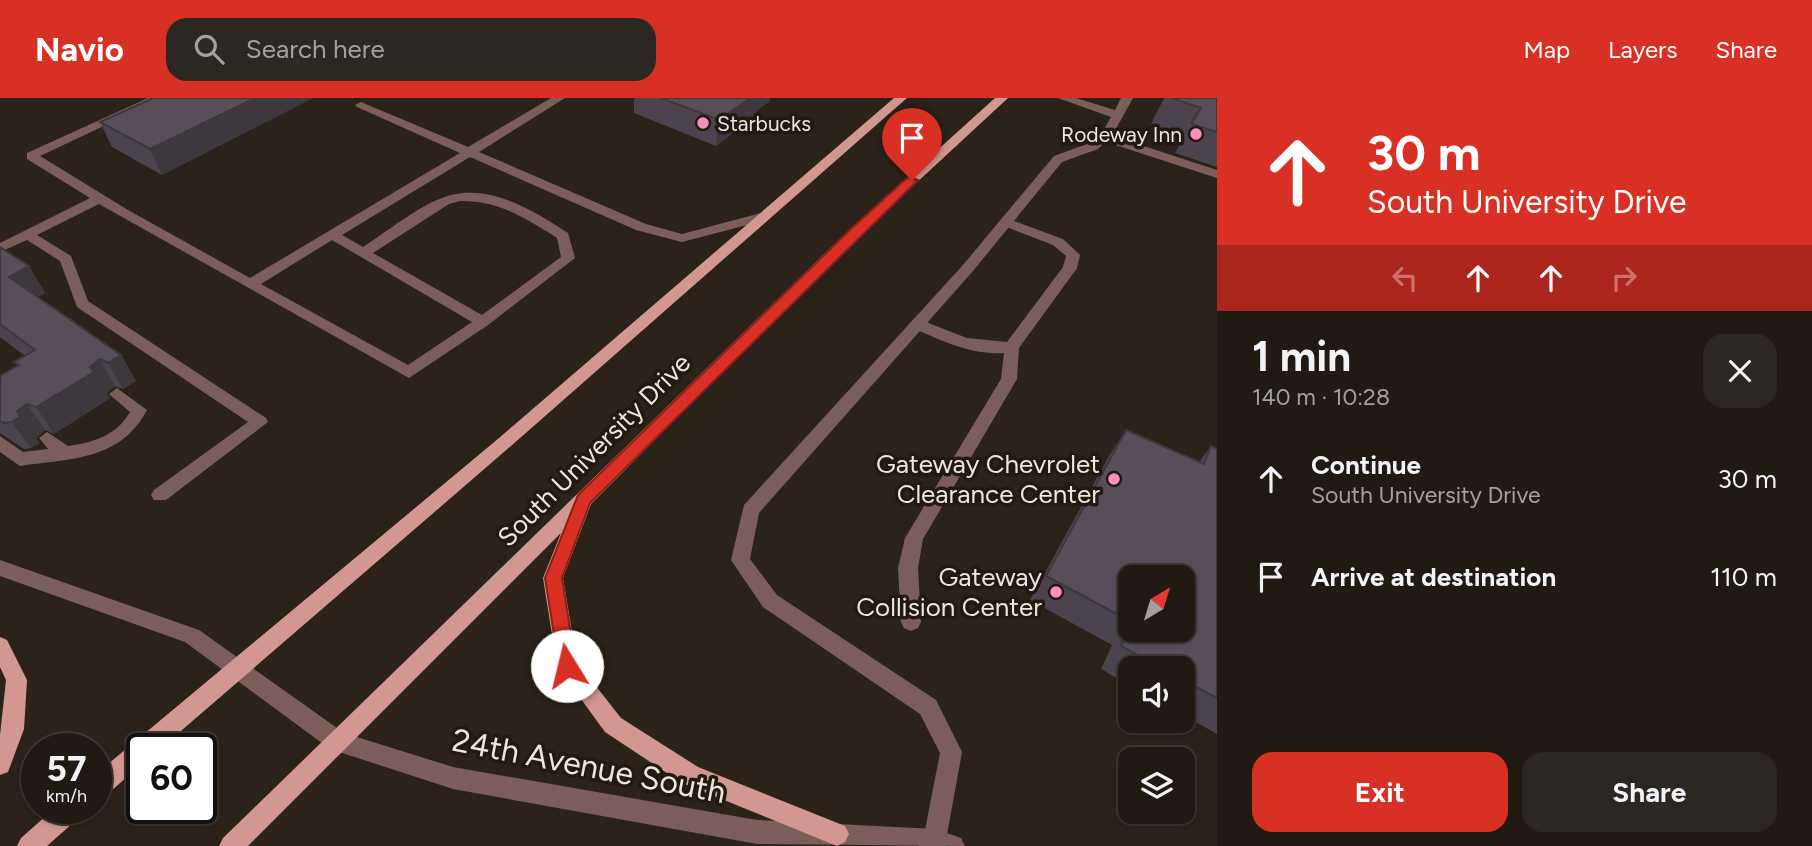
<!DOCTYPE html>
<html lang="en">
<head>
<meta charset="utf-8">
<style>
	:root { --surface:#201a13; --page:#2d2721; --text:#f1f3f6; --muted:#a2a1a0; --line:#3d3833; --accent:#d93025 }
	body { margin:0; font-family:Figtree,sans-serif; background:var(--page); color:var(--text); height:100vh; display:flex; flex-direction:column; font-size:26px; white-space:nowrap }
	* { box-sizing:border-box; margin:0 }
	p { font-size:23px; color:var(--muted) }
	.icon { flex:none; width:38px; height:38px; fill:none; stroke:currentColor; stroke-width:2; stroke-linecap:round; stroke-linejoin:round }
	.map { position:relative; flex:1; overflow:hidden }
	.side { display:flex; flex-direction:column; background:var(--surface); width:595px }
	.side>* { flex:none }
	.hud { background:#d93025; color:#fff; overflow:hidden }
	.needle { width:46px; rotate:38deg }
	.buttons { position:absolute; left:1118px; top:467px; display:grid; gap:14px }
	.buttons a { display:grid; place-items:center; width:77px; height:77px; border-radius:14px; background:var(--surface); box-shadow:0 2px 5px #0004,0 0 0 2px var(--line); font-size:35px }
	.speed { position:absolute; left:21px; top:635px; display:flex; gap:14px; font-size:35px; font-weight:700; text-align:center }
	.speed>* { display:grid; place-content:center; width:91px; height:91px; border-radius:50%; background:var(--surface); box-shadow:0 2px 5px #0004,0 0 0 2px var(--line); line-height:1 }
	.speed small { font-size:18px; font-weight:400 }
	.speed .limit { border:4px solid #111; border-radius:10px; background:#fff; color:#111 }
	.pin { position:absolute; display:grid; place-items:center; width:60px; height:60px; color:#fff; margin:-72px -30px; border-radius:50% 50% 50% 0; rotate:-45deg; box-shadow:0 0 7px #0007 }
	.pin .icon { rotate:45deg }
	.me { position:absolute; width:77px; margin:-38px; rotate:351deg; stroke-linejoin:round; filter:drop-shadow(0 0 5px #0008) }
	.turn { display:flex; align-items:center; gap:24px; height:147px; padding:0 35px; font-size:32px }
	.turn .icon { width:91px; height:91px; stroke-width:2.5 }
	.turn b { display:block; font-size:49px; line-height:60px }
	.lanes { display:flex; align-items:center; height:66px; padding:0 35px; background:#0003; justify-content:center; gap:35px; direction:ltr }
	.lanes .off { opacity:.35 }
	.round { display:grid; place-items:center; flex:none; width:74px; height:74px; border-radius:21px; background:var(--page) }
	.summary { display:flex; align-items:center; justify-content:space-between; height:119px; padding:0 35px }
	h1 { font-size:42px; font-weight:700; line-height:52px }
	.cta { display:flex; gap:14px; margin-top:auto; padding:14px 35px }
	.cta a { flex:1; height:80px; border-radius:21px; background:var(--accent); color:#fff; font-size:28px; font-weight:700; line-height:80px; text-align:center }
	.cta a+a { background:var(--page); color:var(--text) }
	ul { padding:0; list-style:none }
	li { display:flex; align-items:center; gap:21px; height:98px; padding:0 35px }
	li div { flex:1 }
	li b { display:block; font-size:26px }
	li em { font-style:normal }
	header { display:flex; align-items:center; gap:42px; box-sizing:border-box; height:98px; padding:0 35px; background:var(--accent); color:#fff }
	header strong { font-size:33px }
	nav { display:flex; gap:38px; margin-inline-start:auto; font-size:24px }
	.search { width:490px; height:63px; background:var(--page); display:flex; align-items:center; gap:18px; box-sizing:border-box; padding:0 24px; border-radius:21px; color:var(--muted); font-size:26px }
	main { display:flex; flex:1; min-height:0 }
	.map>svg:first-child { display:block }
	.lines { fill:none; stroke-linecap:round; stroke-linejoin:round }
	.service { fill:#7b5e5a; fill-rule:evenodd }
	.minor { fill:#7b5e5a; fill-rule:evenodd }
	.tertiary { fill:#7b5e5a; fill-rule:evenodd }
	.primary { fill:#d29790; fill-rule:evenodd }
	.wall { fill:#4b434d; fill-rule:evenodd }
	.shaded-wall { fill:#3d373e }
	.building { fill:#574e59; stroke:#3d373e; stroke-width:2 }
	.route { fill:#d93025; stroke:#8d1f18; stroke-width:2 }
	.poi-dot { fill:#fd8ec0; stroke:#221a10; stroke-width:2.5 }
	.labels { text-anchor:middle; dominant-baseline:central; stroke-width:7; stroke-linejoin:round; paint-order:stroke }
	.far-poi-label { font-size:21px; fill:#ebe6df; stroke:#221a10; text-anchor:start }
	.street-label { font-size:26px; fill:#ebe6df; stroke:#221a10 }
	.poi-label { font-size:26px; fill:#ebe6df; stroke:#221a10; text-anchor:end }
	.near-street-label { font-size:32px; fill:#ebe6df; stroke:#221a10 }
</style>
</head>
<body>
<header>
<strong>Navio</strong>
<div class="search"><svg class="icon" aria-label="search" viewBox="0 0 24 24"><circle cx="10" cy="10" r="6"/><path d="M15 15l6 6"/></svg>Search here</div>
<nav><a>Map</a><a>Layers</a><a>Share</a></nav>
</header>
<main>
<div class="map">
<svg width="1217" height="748" viewBox="0 0 1217 748">
	<rect width="100%" height="100%" fill="#2b2319"/>
	<g class="lines">
		<g class="service">
			<path d="M 148,0 L 163,0 L 40,58 L 128,112 L 250,180 L 460,55 L 357,9 L 355,7 L 361,4 L 468,49 L 551,0 L 565,0 L 479,54 L 646,126 L 682,136 L 761,115 L 768,119 L 766,122 L 682,144 L 636,132 L 470,59 L 342,137 L 363,149 C 385,135 419,108 442,100 C 486,83 531,111 568,135 L 575,160 L 488,227 L 409,280 L 99,106 L 37,137 L 71,158 L 88,203 L 266,320 L 268,324 L 166,402 L 154,402 L 151,397 L 154,392 L 248,324 L 77,209 L 60,163 L 27,142 L 0,154 L 0,145 L 90,100 L 27,61 L 27,55 ZM 460,103 C 497,102 526,120 557,140 L 561,159 L 482,217 L 373,155 L 449,106 ZM 332,142 L 472,224 L 408,267 L 261,186 Z"/>
			<path d="M 1104,35 L 1217,72 L 1217,80 L 1100,42 L 1100,36 Z"/>
			<path d="M 1006,120 L 1063,141 L 1080,157 L 1077,170 L 1019,250 L 1017,281 L 923,441 L 918,470 L 921,524 L 918,530 L 911,533 L 904,530 L 901,524 L 898,470 L 905,440 L 1001,281 L 1004,255 C 971,257 942,243 913,230 L 910,226 L 918,221 L 967,240 L 1007,244 L 1063,169 L 1066,158 L 1053,147 L 1001,127 L 999,124 Z"/>
			<path d="M 117,290 L 147,312 C 119,363 73,360 20,368 L 0,354 L 0,338 L 23,354 L 48,351 L 39,340 L 47,334 L 68,348 C 94,344 116,338 130,314 L 109,296 Z"/>
		</g>
		<path class="minor" d="M 1058,0 L 1076,0 L 1115,12 L 1121,0 L 1133,0 L 1112,38 L 1098,51 L 1062,64 L 973,173 L 759,415 L 750,461 L 777,497 L 936,602 L 962,654 L 945,748 L 918,748 L 924,737 L 940,655 L 920,616 L 763,509 L 731,462 L 744,407 L 963,167 L 1054,58 L 1090,45 L 1103,33 L 1111,19 Z"/>
		<path class="tertiary" d="M 0,462 L 199,532 L 344,635 L 453,669 L 757,722 L 935,731 L 961,740 L 965,748 L 757,746 L 453,691 L 330,651 L 185,544 L 0,478 Z"/>
		<g class="primary">
			<path d="M 894,0 L 907,0 L 511,348 L 160,651 L 142,651 L 142,666 L 104,699 L 96,702 L 96,676 L 499,340 Z"/>
			<path d="M 995,0 L 1008,0 L 860,137 L 591,406 L 563,480 L 577,564 L 621,620 L 698,669 L 845,728 L 849,736 L 845,744 L 837,748 L 682,685 L 605,634 L 557,568 L 543,480 L 561,435 L 248,748 L 219,748 L 223,740 L 850,131 Z"/>
			<path d="M 0,539 L 7,542 L 27,582 L 24,631 L 8,674 L 0,677 L 0,637 L 6,582 L 0,569 Z"/>
			<path d="M 55,710 L 84,710 L 81,718 L 47,748 L 17,748 L 21,740 Z"/>
		</g>
	</g>
	<g class="wall">
		<path d="M 153,0 L 313,0 L 162,77 L 112,49 L 100,24 Z"/>
		<path d="M 634,0 L 770,0 L 770,3 L 757,12 L 756,18 L 716,48 L 634,15 Z"/>
		<path d="M 1164,0 L 1217,0 L 1217,69 L 1175,55 L 1184,39 L 1151,26 Z"/>
		<path d="M 0,149 L 29,168 L 45,195 L 38,199 L 121,257 L 136,283 L 123,291 L 115,288 L 107,295 L 110,300 L 54,336 L 45,332 L 36,340 L 40,345 L 31,350 L 24,351 L 0,335 L 0,286 L 17,268 L 14,264 L 25,258 L 0,239 Z"/>
		<path d="M 1126,332 L 1199,364 L 1211,348 L 1217,351 L 1217,636 L 1183,617 L 1183,570 L 1130,570 L 1130,588 L 1101,571 L 1112,547 L 1030,502 L 1109,358 ZM 1130,480 L 1183,532 L 1130,532 Z"/>
	</g>
	<g class="shaded-wall">
		<path d="M 255,0 L 313,0 L 162,77 L 150,51 Z"/>
		<path d="M 750,0 L 770,0 L 770,3 L 757,12 L 756,18 L 716,48 L 719,22 Z"/>
		<path d="M 29,168 L 45,195 L 26,205 L 9,179 Z"/>
		<path d="M 121,257 L 136,283 L 123,291 L 108,265 Z"/>
		<path d="M 100,261 L 115,288 L 107,295 L 110,300 L 54,336 L 36,309 Z"/>
		<path d="M 27,306 L 45,332 L 36,340 L 40,345 L 31,350 L 11,324 L 17,313 Z"/>
	</g>
	<g class="building">
		<path d="M 153,0 L 255,0 L 150,51 L 100,24 Z"/>
		<path d="M 661,0 L 750,0 L 719,22 Z"/>
		<path d="M 1172,0 L 1217,0 L 1217,34 L 1191,26 L 1201,10 Z"/>
		<path d="M 0,149 L 29,168 L 9,179 L 121,257 L 108,265 L 100,261 L 90,269 L 94,274 L 36,309 L 27,306 L 17,313 L 20,319 L 11,324 L 4,325 L 0,323 L 0,286 L 1,283 L 0,281 L 0,278 L 19,267 L 14,264 L 35,252 L 0,226 Z"/>
		<path d="M 1126,332 L 1204,366 L 1211,348 L 1217,351 L 1217,600 L 1183,582 L 1183,570 L 1162,570 L 1121,548 L 1130,528 L 1130,532 L 1183,532 L 1183,480 L 1130,480 L 1130,523 L 1046,478 Z"/>
	</g>
	<path class="route" d="M 908,79 L 918,82 L 590,405 L 562,480 L 576,568 L 574,574 L 567,577 L 560,574 L 545,480 L 578,397 L 851,131 Z"/>
	<g class="poi-dot">
		<circle cx="703" cy="25" r="7"/>
		<circle cx="1196" cy="36" r="7"/>
		<circle cx="1114" cy="381" r="7"/>
		<circle cx="1056" cy="494" r="7"/>
	</g>
	<g class="labels">
		<g class="far-poi-label">
			<text x="717" y="25">Starbucks</text>
			<text x="1182" y="36" text-anchor="end">Rodeway Inn</text>
		</g>
		<g class="street-label">
			<text transform="translate(594 352) rotate(-45)">South University Drive</text>
		</g>
		<g class="poi-label">
			<text x="1100" y="366">Gateway Chevrolet<tspan x="1100" dy="30">Clearance Center</tspan></text>
			<text x="1042" y="479">Gateway<tspan x="1042" dy="30">Collision Center</tspan></text>
		</g>
		<g class="near-street-label">
			<text transform="translate(589 668) rotate(11)">24th Avenue South</text>
		</g>
	</g>
</svg>
<div class="buttons">
<a><svg class="needle" viewBox="-14 -14 28 28"><path d="M0-13l5 13h-10z" fill="#e53935"/><path d="M0 13l5-13h-10z" fill="#a2a1a0"/></svg></a>
<a><svg class="icon" aria-label="sound" viewBox="0 0 24 24"><path d="M4 9h4l5-4v14l-5-4H4zM17 9q2 3 0 6"/></svg></a>
<a><svg class="icon" aria-label="layers" viewBox="0 0 24 24"><path d="M12 4l9 5-9 5-9-5zM3 14l9 5 9-5"/></svg></a>
</div>
<div class="speed"><div>57<small>km/h</small></div><div class="limit">60</div></div>
<div class="pin" style="left:912px;top:82px;background:#d93025"><svg class="icon" aria-label="arrive" viewBox="0 0 24 24"><path d="M6 21V4h12l-3 4 3 4H6"/></svg></div>
<svg class="me" style="left:567px;top:568px" viewBox="-20 -20 40 40"><circle r="19" fill="#fff"/><path d="M0-13L10 11 0 6-10 11z" fill="#d93025"/></svg>
</div>
<section class="side">
<div class="hud">
<div class="turn"><svg class="icon" aria-label="ahead" viewBox="0 0 24 24"><path d="M12 20V5M6 11l6-6 6 6"/></svg><div><b>30 m</b>South University Drive</div></div>
<div class="lanes"><svg class="icon off" aria-label="left" viewBox="0 0 24 24"><path d="M17 20v-9H6M10 6l-5 5 5 5"/></svg><svg class="icon" aria-label="ahead" viewBox="0 0 24 24"><path d="M12 20V5M6 11l6-6 6 6"/></svg><svg class="icon" aria-label="ahead" viewBox="0 0 24 24"><path d="M12 20V5M6 11l6-6 6 6"/></svg><svg class="icon off" aria-label="right" viewBox="0 0 24 24"><path d="M7 20v-9h11M14 6l5 5-5 5"/></svg></div>
</div>
<div class="summary"><div><h1>1 min</h1><p>140 m · 10:28</p></div><a class="round"><svg class="icon" aria-label="close" viewBox="0 0 24 24"><path d="M6 6l12 12M18 6L6 18"/></svg></a></div>
<ul>
<li><svg class="icon" aria-label="ahead" viewBox="0 0 24 24"><path d="M12 20V5M6 11l6-6 6 6"/></svg><div><b>Continue</b><p>South University Drive</p></div><em>30 m</em></li>
<li><svg class="icon" aria-label="arrive" viewBox="0 0 24 24"><path d="M6 21V4h12l-3 4 3 4H6"/></svg><div><b>Arrive at destination</b></div><em>110 m</em></li>
</ul>
<div class="cta"><a>Exit</a><a>Share</a></div>
</section>
</main>
</body>
</html>
